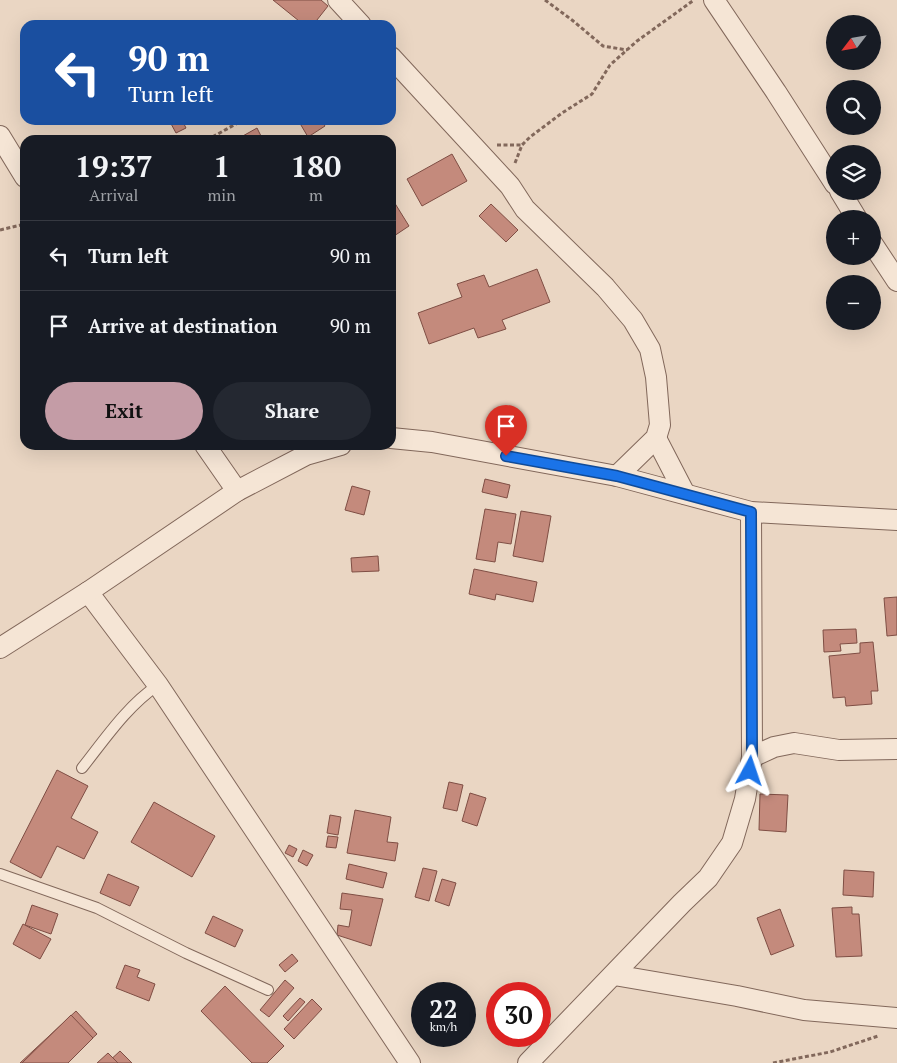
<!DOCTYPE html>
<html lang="en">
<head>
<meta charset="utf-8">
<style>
	:root { --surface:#171b24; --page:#242831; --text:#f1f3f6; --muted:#9ea1a6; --line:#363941; --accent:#c49ca6 }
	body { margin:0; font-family:"PT Serif",serif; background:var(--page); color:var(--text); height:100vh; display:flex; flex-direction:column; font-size:19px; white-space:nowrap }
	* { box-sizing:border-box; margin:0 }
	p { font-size:16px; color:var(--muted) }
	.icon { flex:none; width:28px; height:28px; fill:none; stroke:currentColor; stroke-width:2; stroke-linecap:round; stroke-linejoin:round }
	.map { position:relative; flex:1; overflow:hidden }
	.sheet { position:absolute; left:20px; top:135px; width:376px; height:315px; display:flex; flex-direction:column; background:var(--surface); border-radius:15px; box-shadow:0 5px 20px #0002 }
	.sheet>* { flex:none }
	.guide { position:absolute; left:20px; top:20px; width:376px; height:105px; border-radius:15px; box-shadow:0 5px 20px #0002; background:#1a4fa0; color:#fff; overflow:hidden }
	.needle { width:32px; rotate:239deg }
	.controls { position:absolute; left:826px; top:15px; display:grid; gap:10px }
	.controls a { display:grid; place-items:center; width:55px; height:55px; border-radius:50%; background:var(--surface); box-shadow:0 5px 20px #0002; font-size:25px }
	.speed { position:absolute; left:411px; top:982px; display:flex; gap:10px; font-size:25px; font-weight:700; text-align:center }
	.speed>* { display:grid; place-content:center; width:65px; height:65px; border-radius:50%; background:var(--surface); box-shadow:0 5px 20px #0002; line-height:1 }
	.speed small { font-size:12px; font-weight:400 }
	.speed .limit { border:8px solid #d22; background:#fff; color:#111 }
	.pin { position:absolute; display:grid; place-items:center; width:42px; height:42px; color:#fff; margin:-51px -21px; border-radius:50% 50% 50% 0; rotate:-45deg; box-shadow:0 0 5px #0007 }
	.pin .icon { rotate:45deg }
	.me { position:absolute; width:55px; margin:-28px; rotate:5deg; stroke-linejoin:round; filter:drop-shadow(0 0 4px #0008) }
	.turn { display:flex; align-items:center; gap:18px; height:105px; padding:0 25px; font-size:22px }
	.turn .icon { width:65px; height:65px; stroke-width:2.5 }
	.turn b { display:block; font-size:35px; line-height:42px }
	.eta { display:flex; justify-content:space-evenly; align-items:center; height:85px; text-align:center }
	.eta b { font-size:30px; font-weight:800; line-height:35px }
	.action { display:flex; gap:10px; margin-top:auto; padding:10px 25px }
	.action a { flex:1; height:58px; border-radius:30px; background:var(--accent); color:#111; font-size:20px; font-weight:800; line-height:58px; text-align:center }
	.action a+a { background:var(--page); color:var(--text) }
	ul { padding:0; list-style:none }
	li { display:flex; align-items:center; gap:15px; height:70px; padding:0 25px; border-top:1px solid var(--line) }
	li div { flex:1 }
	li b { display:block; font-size:19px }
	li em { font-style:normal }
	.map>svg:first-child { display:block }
	.building { fill:#c48a7c; stroke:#7f4e44 }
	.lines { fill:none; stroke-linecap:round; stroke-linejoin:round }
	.service-casing { stroke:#82685b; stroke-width:12 }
	.minor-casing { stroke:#82685b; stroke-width:22 }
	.path { stroke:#82685b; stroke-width:3; stroke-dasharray:4 2.5; stroke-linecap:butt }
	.service { stroke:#f5e5d5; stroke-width:10 }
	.minor { stroke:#f5e5d5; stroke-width:20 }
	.route-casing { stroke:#114b97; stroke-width:12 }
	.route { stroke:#1a73e8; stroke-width:9 }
</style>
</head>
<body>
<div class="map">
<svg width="897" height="1063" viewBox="0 0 897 1063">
	<rect width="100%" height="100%" fill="#ead6c3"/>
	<g class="building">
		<path d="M 273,0 L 321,0 L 328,6 L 313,25 L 304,25 Z"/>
		<path d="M 169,120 L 182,120 L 186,128 L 176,133 Z"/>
		<path d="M 298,120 L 321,120 L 325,126 L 308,137 Z"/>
		<path d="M 257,128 L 263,140 L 242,140 L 241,137 Z"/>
		<path d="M 452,154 L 467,181 L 422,206 L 407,179 Z"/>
		<path d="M 391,197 L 409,226 L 391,238 Z"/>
		<path d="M 491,204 L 518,230 L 506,242 L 479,216 Z"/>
		<path d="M 537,269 L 550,302 L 502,320 L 506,329 L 478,338 L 474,328 L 429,344 L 418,313 L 462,297 L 457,284 L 484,275 L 489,287 Z"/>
		<path d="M 485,479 L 510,485 L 507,498 L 482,492 Z"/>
		<path d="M 352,486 L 370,491 L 364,515 L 345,510 Z"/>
		<path d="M 485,509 L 516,514 L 511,544 L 498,542 L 495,562 L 476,559 Z"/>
		<path d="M 521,511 L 551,516 L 543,562 L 513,556 Z"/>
		<path d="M 378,556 L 379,571 L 352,572 L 351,558 Z"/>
		<path d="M 474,569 L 537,582 L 533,602 L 496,594 L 495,600 L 469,594 Z"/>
		<path d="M 897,597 L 897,635 L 887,636 L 884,598 Z"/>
		<path d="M 856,629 L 857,643 L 840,644 L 841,651 L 824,652 L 823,630 Z"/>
		<path d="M 873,642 L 878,691 L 871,691 L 872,704 L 846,706 L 845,697 L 833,698 L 829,656 L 860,653 L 860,643 Z"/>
		<path d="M 57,770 L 88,786 L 71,818 L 98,832 L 84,859 L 57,846 L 41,878 L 10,862 Z"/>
		<path d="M 449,782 L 463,785 L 457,811 L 443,808 Z"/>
		<path d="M 470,793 L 486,798 L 477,826 L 462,821 Z"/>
		<path d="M 760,794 L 788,795 L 786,832 L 759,830 Z"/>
		<path d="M 154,802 L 215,836 L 192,877 L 131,842 Z"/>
		<path d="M 355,810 L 391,817 L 387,842 L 398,843 L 395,861 L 347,853 Z"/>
		<path d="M 330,815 L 341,817 L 338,835 L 327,833 Z"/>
		<path d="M 328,836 L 338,837 L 336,848 L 326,847 Z"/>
		<path d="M 289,845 L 297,849 L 293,857 L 285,853 Z"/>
		<path d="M 303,850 L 313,855 L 307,866 L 298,861 Z"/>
		<path d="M 349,864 L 387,873 L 383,888 L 346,879 Z"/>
		<path d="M 423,868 L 437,871 L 429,901 L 415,897 Z"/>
		<path d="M 844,870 L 874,872 L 873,897 L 843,895 Z"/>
		<path d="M 108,874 L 139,887 L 130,906 L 100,893 Z"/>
		<path d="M 442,879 L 456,883 L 449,906 L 435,901 Z"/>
		<path d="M 342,893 L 383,899 L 371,946 L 337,935 L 338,925 L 349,927 L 352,910 L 340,909 Z"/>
		<path d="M 32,905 L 58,914 L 51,934 L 25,925 Z"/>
		<path d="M 852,907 L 852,914 L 859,914 L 862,956 L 836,957 L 832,908 Z"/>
		<path d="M 780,909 L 794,946 L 771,955 L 757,918 Z"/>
		<path d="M 213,916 L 243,930 L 235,947 L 205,933 Z"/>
		<path d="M 23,924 L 51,939 L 40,959 L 13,944 Z"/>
		<path d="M 292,954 L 298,961 L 285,972 L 279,965 Z"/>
		<path d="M 125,965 L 140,970 L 137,977 L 155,984 L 149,1001 L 116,988 Z"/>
		<path d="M 285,980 L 294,988 L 269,1017 L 260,1010 Z"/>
		<path d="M 225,986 L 284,1046 L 267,1063 L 252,1063 L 201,1011 Z"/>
		<path d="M 300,998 L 305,1002 L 288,1021 L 283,1016 Z"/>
		<path d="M 312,999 L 322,1009 L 294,1039 L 284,1029 Z"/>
		<path d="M 76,1011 L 97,1034 L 65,1063 L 20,1063 Z"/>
		<path d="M 71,1015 L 93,1038 L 68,1063 L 22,1063 Z"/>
		<path d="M 120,1051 L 132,1063 L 107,1063 Z"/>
		<path d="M 108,1053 L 118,1063 L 97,1063 Z"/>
	</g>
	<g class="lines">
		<g class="service-casing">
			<g id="service">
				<path d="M 82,768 C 105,739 127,706 158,685"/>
				<path d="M 0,874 L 97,908 L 186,953 L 268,990"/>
			</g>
		</g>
		<g class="minor-casing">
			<g id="minor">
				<path d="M 338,0 L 361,25"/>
				<path d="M 714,0 L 776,92 L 835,184"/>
				<path d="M 391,57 L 510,186 L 525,209 L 605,287 L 633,320 L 650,349 L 656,377 L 660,425 L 656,438 L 617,476"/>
				<path d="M 0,136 L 25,177"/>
				<path d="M 840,191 L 857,219"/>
				<path d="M 872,243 L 897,281"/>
				<path d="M 391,438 L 432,442 L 617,476 L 751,512 L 897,520"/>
				<path d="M 656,438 L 685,494"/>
				<path d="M 205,445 L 237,491"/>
				<path d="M 88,592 L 158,685 L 410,1063"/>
				<path d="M 0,648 L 88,592 L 237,491 L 306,455 L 341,445"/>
				<path d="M 752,757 L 774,747 L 794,743 L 839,750 L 897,749"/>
				<path d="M 614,975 L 737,996 L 804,1010 L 897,1018"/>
				<path d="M 528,1063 L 682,903 L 708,878 L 732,843 L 745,799 L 752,757 L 751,512"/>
			</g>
		</g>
		<g class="path">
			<path d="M 545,0 L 572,20 L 603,46 L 627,50"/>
			<path d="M 207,140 L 243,120"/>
			<path d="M 497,145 L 522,145"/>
			<path d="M 515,163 L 522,145 L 530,137 L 562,113 L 592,94 L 610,65 L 637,41 L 694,0"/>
			<path d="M 0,230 L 25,224"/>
			<path d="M 773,1063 L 830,1052 L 878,1036"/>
		</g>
		<use href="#service" class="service"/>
		<use href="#minor" class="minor"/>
	</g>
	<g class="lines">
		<g class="route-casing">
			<path id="route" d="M 506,456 L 617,476 L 751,512 L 752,757 L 750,771"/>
		</g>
		<use href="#route" class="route"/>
	</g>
</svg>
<div class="controls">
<a><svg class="needle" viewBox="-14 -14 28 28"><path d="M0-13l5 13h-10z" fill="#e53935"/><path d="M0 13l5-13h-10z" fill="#9ea1a6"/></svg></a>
<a><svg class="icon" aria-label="search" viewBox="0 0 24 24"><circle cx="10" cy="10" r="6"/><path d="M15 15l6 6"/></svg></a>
<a><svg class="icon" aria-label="layers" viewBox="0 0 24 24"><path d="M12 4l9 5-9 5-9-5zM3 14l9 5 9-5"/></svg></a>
<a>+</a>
<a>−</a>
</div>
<div class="speed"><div>22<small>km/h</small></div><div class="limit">30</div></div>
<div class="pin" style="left:506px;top:456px;background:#d93025"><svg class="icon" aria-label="arrive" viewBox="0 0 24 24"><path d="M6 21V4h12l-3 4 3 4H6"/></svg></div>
<svg class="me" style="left:750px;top:771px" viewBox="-20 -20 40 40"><path d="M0-17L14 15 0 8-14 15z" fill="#1a73e8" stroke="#fff" stroke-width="4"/></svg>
<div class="guide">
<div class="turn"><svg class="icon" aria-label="left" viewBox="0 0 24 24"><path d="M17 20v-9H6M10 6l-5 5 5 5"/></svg><div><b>90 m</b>Turn left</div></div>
</div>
<section class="sheet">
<div class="eta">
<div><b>19:37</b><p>Arrival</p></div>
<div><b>1</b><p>min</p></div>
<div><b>180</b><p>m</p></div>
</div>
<ul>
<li><svg class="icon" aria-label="left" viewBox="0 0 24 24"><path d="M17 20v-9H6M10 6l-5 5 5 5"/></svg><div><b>Turn left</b></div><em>90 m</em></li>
<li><svg class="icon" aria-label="arrive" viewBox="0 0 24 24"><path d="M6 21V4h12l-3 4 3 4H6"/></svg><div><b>Arrive at destination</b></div><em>90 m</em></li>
</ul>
<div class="action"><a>Exit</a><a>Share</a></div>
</section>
</div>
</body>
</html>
